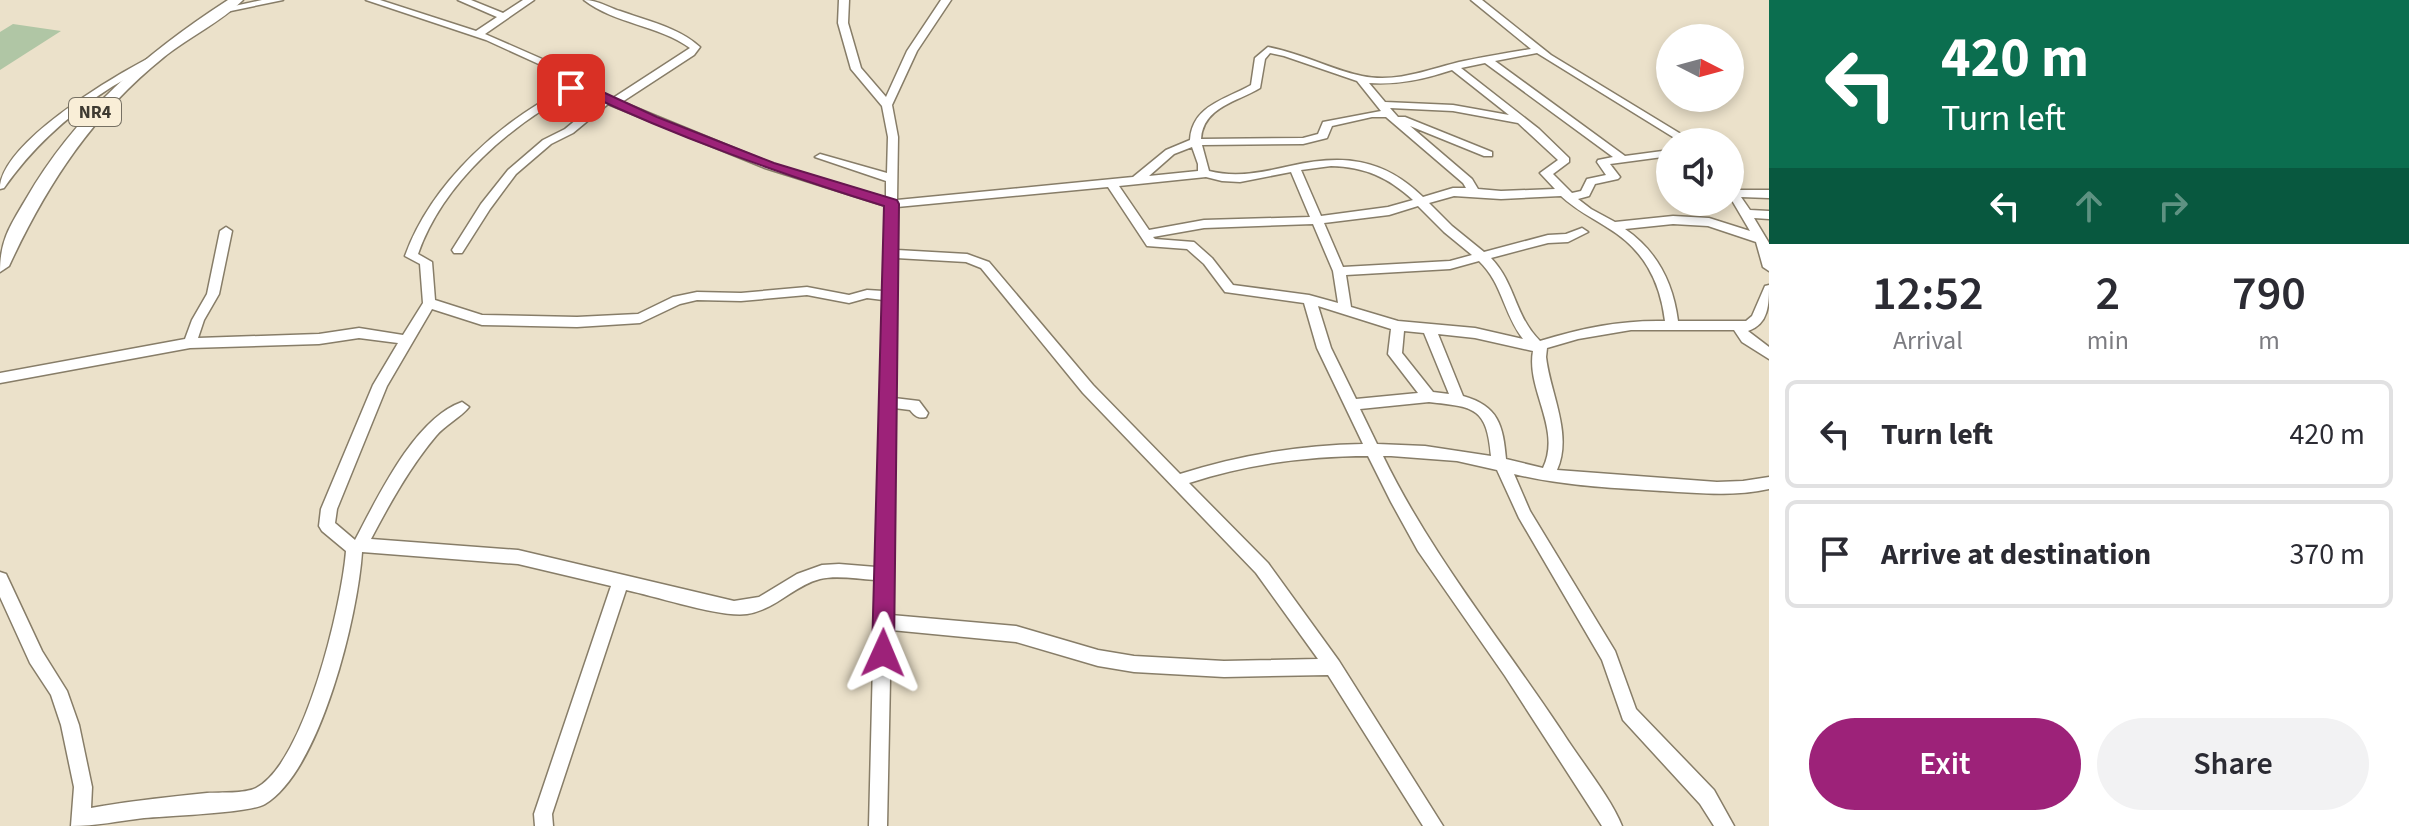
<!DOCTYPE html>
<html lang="en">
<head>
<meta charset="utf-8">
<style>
	:root { --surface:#fff; --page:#f2f2f3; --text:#2b2b33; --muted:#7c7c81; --line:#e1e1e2; --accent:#9d2279 }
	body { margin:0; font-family:"Source Sans 3",sans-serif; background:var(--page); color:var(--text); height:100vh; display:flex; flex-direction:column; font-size:30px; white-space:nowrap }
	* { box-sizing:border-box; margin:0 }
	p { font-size:26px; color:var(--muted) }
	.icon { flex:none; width:44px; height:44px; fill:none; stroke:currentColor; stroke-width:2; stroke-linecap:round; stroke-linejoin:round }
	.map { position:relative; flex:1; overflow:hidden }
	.panel { display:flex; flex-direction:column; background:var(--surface); width:640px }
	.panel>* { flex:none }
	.hud { background:#0b6e4f; color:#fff; overflow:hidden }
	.needle { width:52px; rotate:96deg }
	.tools { position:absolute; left:1656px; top:24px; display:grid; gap:16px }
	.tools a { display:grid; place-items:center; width:88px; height:88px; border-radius:50%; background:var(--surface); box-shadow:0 4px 12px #0003; font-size:40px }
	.pin { position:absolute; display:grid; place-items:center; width:68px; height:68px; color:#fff; margin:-34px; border-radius:16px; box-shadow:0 4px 12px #0006 }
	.me { position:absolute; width:88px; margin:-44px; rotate:1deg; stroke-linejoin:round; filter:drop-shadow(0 0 6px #0008) }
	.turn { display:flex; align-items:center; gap:28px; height:168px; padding:0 40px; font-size:36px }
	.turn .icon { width:104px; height:104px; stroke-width:2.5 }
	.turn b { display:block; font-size:56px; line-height:68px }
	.lanes { display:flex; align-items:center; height:76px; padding:0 40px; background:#0003; justify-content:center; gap:40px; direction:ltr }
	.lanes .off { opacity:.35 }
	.eta { display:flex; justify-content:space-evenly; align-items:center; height:136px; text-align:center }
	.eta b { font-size:48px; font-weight:600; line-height:56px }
	.primary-button { display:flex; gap:16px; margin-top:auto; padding:16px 40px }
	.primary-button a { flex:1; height:92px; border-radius:48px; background:var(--accent); color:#fff; font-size:32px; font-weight:600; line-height:92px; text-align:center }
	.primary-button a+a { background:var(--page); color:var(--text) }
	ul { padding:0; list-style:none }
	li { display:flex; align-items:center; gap:24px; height:108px; margin:0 16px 12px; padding:0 24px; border:4px solid var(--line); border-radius:12px }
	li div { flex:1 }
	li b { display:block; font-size:30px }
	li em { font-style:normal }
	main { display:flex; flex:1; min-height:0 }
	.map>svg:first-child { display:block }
	.green { fill:#b0c6a5 }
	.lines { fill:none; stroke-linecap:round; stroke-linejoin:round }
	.minor-casing { stroke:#877d68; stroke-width:3 }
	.highway-casing { stroke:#877d68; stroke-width:3 }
	.minor { fill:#fff; fill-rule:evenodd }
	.highway { fill:#fff; fill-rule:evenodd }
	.route { fill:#9d2279; stroke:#66164f; stroke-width:2 }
	.labels { text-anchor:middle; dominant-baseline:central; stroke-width:7; stroke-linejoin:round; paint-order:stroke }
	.shield { fill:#f9eed7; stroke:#767063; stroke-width:2 }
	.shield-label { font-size:18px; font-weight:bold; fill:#3e3a31 }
</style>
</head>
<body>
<main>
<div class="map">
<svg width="1769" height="826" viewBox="0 0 1769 826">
	<rect width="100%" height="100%" fill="#ebe1ca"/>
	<path class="green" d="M 13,24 L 61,31 L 0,70 L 0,32 Z"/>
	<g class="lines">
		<g class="minor-casing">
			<g id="minor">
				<path d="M 262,0 L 283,0 L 221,13 L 216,10 Z"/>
				<path d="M 366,0 L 380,0 L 476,31 L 497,17 L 458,0 L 471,0 L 503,13 L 523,0 L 534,0 L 485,34 L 549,62 L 596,91 L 613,98 L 690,48 C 658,25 615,24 584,0 C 598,0 607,7 620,11 C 647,21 678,27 700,47 L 694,55 L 622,102 L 773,164 L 886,198 L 886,181 L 815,157 L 820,154 L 887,173 L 888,137 L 882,106 L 851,69 L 838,23 L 839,0 L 849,0 L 848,23 L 861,68 L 886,97 L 907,51 L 941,0 L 951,0 L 917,51 L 892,105 L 898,137 L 897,200 L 1133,177 L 1166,150 L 1190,140 C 1192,105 1227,99 1251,85 L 1255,58 L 1268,47 C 1301,53 1330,69 1362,76 C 1396,83 1427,70 1459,62 C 1483,57 1507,53 1531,49 L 1471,0 L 1482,0 L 1551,55 L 1694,142 L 1681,142 L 1537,53 L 1495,61 L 1625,156 L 1670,150 L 1670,156 L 1610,164 L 1620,177 L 1618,179 L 1595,184 L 1589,196 L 1578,199 L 1591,209 L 1615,222 L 1673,216 L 1709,218 L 1750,231 L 1730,197 L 1730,184 L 1734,185 L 1737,190 L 1769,190 L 1769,198 L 1741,197 L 1750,210 L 1769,211 L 1769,219 L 1754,218 L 1769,243 L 1769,271 L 1763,267 L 1756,242 L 1708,226 L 1673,224 L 1625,229 C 1657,251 1673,282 1678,321 L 1746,321 L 1752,316 L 1765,286 L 1769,285 C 1769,304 1769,324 1748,331 L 1769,347 L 1769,359 L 1742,342 L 1734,330 L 1631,330 L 1578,339 L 1547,348 L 1546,357 C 1550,393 1573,434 1557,470 L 1717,482 L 1743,481 L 1769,477 L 1769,489 C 1733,497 1699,493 1663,491 C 1613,488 1563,486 1514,474 L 1530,511 L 1615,651 L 1636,709 L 1714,790 L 1734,826 L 1714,826 L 1700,804 L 1623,720 L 1602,660 L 1519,518 L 1497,470 L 1457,461 L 1391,456 L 1383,456 C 1431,555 1502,641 1563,733 C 1580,760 1611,798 1622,826 L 1602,826 L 1505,676 L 1418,551 L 1391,502 L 1368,456 C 1308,456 1247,464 1189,483 L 1268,563 L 1339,661 L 1443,826 L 1423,826 L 1328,675 L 1224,677 L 1134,672 L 1098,666 L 1016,642 L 891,630 L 887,826 L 869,826 L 875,580 C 857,579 837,575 820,579 C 793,586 777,609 747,614 C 721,618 655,596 626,590 L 552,814 L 553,826 L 535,826 L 534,814 L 611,586 L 518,564 L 362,552 C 358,615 321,770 265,804 C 251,813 166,816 144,818 C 119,821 96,826 71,826 L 74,787 L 61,725 L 51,695 L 30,663 L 0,597 L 0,572 L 6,574 L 42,651 L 67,691 L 79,725 L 92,787 L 91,808 C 129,801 168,797 207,793 C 221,792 244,794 256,788 C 305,763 342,603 346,551 L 322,531 L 319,526 L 321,509 L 373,385 L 398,343 L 359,338 L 319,344 L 190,348 L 0,383 L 0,373 L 185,339 L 192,320 L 207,294 L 220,231 L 226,227 L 232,231 L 219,294 L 204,320 L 198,338 L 319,334 L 359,328 L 403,335 L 423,303 L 420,264 L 405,256 C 432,181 502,120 572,85 L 543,66 L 486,40 ZM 1270,53 L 1284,56 L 1357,81 L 1381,111 L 1323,122 L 1318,134 L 1303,138 L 1201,139 C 1203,107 1237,102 1260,88 L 1265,59 ZM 1485,63 L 1613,157 L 1598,160 L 1597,162 L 1606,175 L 1587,179 L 1581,191 L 1572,193 L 1553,174 L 1569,162 L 1569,158 L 1539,129 L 1461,68 ZM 1452,70 L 1509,115 L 1453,105 L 1385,102 L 1369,83 C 1399,85 1424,79 1452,70 ZM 579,89 L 600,100 L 565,129 L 543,140 L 508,170 L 481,204 L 452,250 L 454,253 L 462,253 L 490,209 L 516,174 L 551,144 L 573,133 L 608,104 L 765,168 L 886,206 L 883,291 L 867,290 L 849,295 L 807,287 L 741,293 L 697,292 L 673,297 L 638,314 L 577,317 L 482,315 L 435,300 L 432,262 L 418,254 C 443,182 512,123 579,89 ZM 1390,108 L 1453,111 L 1518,123 L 1558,160 L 1540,173 L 1555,189 L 1501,191 L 1478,189 L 1472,179 L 1410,126 L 1484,156 L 1492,156 L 1492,152 L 1405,117 L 1398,117 ZM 1372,117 L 1386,117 L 1463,183 L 1466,188 L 1453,188 L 1423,197 C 1383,158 1343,154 1290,166 C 1263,172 1237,178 1209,171 L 1202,145 L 1303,144 L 1327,138 L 1332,126 ZM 1192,147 L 1198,164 L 1198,171 L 1149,176 L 1174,154 ZM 1331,166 C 1365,167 1388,177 1413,200 L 1388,207 L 1321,216 L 1301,170 ZM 1291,172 L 1310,217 L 1204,220 L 1149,230 L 1119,186 L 1206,177 L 1222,181 L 1240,182 ZM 1108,187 L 1147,246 L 1187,249 L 1204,264 L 1225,292 L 1304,303 L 1317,348 L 1363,444 C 1301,445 1239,455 1180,474 L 1093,385 L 989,262 L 967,254 L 897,250 L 897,207 ZM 1454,196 L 1501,199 L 1561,196 C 1576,210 1591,217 1608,228 C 1643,249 1660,280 1665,321 C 1621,320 1582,328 1540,341 C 1514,315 1516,284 1491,258 L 1548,243 L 1568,242 L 1588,232 L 1582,228 L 1566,234 L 1548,235 L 1484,252 L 1452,226 L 1429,203 ZM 1418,206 L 1444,232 L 1472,255 L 1450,261 L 1343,267 L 1324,223 L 1389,215 ZM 1313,224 L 1333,271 L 1338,303 L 1309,295 L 1233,285 L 1212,258 L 1194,242 L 1155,239 L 1153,237 L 1204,228 ZM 896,258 L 966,262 L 981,268 L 1083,393 L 1256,573 L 1318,659 L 1224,661 L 1134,656 L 1098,650 L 1016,626 L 891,615 L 894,408 L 910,410 C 915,416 918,419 926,417 L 928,413 L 919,401 L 894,398 ZM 1479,261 C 1503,284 1503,313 1523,339 L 1475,328 L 1398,321 L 1351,307 L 1346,275 L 1450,269 ZM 807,295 L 849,303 L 867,298 L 883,300 L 876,567 L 839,564 L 822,565 L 797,574 L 759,597 L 734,601 L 518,550 L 371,539 C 390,503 410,467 436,436 C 445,425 460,418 469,407 L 462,402 C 414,419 378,497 355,540 L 335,523 L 337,509 L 387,386 L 432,309 L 482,325 L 577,327 L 640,323 L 680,304 L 697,300 L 741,301 ZM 1318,306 L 1391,329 L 1388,354 L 1418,393 L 1356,399 L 1331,348 ZM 1404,331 L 1424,333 L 1449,394 L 1433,392 L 1402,353 ZM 1438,334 L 1475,338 L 1533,351 C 1526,390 1562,429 1543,468 L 1506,459 C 1503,426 1499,406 1463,396 ZM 1429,402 C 1474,407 1487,407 1491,456 L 1425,446 L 1377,444 L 1360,409 Z"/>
				<path d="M 147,59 L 155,61 C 141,72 122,80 107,90 C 66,117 32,148 4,188 L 0,189 C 0,144 109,79 147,59 Z"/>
			</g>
		</g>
		<g class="highway-casing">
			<path id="highway" d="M 228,0 L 243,0 C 221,22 189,37 164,57 C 93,114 47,184 9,266 L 0,272 C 0,240 10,226 26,199 C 75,114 146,53 228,0 Z"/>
		</g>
		<use href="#minor" class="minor"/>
		<use href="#highway" class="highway"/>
	</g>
	<path class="route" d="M 579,81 L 657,117 L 774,163 L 897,200 L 899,204 L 894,653 L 891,661 L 883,664 L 875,661 L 872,653 L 884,206 C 778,173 679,138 578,90 L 571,92 L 564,88 Z"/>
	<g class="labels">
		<rect class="shield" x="69" y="98" width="52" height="28" rx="6"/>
		<g class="shield-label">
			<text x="95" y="112">NR4</text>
		</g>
	</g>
</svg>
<div class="tools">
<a><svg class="needle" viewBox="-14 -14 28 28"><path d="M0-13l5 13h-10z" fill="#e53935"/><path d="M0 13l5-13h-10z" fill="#7c7c81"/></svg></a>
<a><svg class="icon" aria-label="sound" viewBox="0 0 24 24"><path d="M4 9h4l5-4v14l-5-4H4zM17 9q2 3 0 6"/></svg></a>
</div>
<div class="pin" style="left:571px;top:88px;background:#d93025"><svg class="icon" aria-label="arrive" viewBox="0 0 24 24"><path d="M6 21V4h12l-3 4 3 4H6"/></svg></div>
<svg class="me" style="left:883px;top:653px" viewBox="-20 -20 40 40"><path d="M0-17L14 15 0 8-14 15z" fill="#9d2279" stroke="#fff" stroke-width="4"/></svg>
</div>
<section class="panel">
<div class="hud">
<div class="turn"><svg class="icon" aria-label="left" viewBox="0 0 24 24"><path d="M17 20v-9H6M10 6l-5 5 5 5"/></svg><div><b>420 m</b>Turn left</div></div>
<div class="lanes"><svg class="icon" aria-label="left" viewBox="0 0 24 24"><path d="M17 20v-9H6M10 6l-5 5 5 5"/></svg><svg class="icon off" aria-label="ahead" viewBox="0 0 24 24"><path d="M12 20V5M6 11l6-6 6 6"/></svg><svg class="icon off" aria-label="right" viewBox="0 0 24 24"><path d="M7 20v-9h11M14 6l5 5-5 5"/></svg></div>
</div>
<div class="eta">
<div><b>12:52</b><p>Arrival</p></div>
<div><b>2</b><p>min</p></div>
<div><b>790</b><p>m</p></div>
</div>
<ul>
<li><svg class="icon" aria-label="left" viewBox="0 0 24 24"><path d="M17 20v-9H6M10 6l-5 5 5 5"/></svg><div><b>Turn left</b></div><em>420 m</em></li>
<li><svg class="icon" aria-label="arrive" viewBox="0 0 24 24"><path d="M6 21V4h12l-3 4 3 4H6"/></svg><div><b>Arrive at destination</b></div><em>370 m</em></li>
</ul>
<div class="primary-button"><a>Exit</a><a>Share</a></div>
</section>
</main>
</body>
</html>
